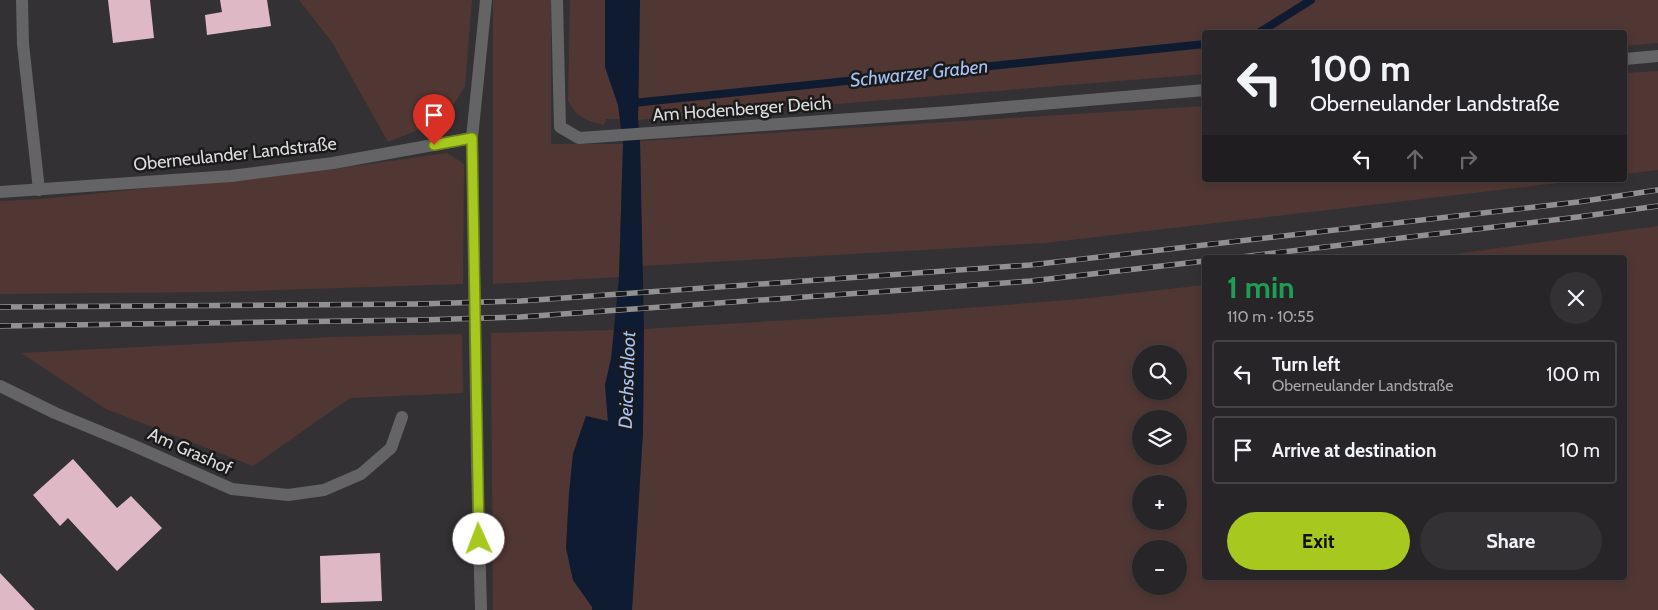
<!DOCTYPE html>
<html lang="en">
<head>
<meta charset="utf-8">
<style>
	:root { --surface:#272527; --page:#333133; --text:#f1f3f6; --muted:#a4a5a7; --line:#434244; --accent:#a7c81f }
	body { margin:0; font-family:Cabin,sans-serif; background:var(--page); color:var(--text); height:100vh; display:flex; flex-direction:column; font-size:19px; white-space:nowrap }
	* { box-sizing:border-box; margin:0 }
	p { font-size:16px; color:var(--muted) }
	.icon { flex:none; width:28px; height:28px; fill:none; stroke:currentColor; stroke-width:2; stroke-linecap:round; stroke-linejoin:round }
	.map { position:relative; flex:1; overflow:hidden }
	.sheet { position:absolute; left:1202px; top:255px; width:425px; height:325px; display:flex; flex-direction:column; background:var(--surface); border-radius:5px; box-shadow:0 2px 8px #0003,0 0 0 1px var(--line) }
	.sheet>* { flex:none }
	.hud { position:absolute; left:1202px; top:30px; width:425px; height:152px; border-radius:5px; box-shadow:0 2px 8px #0003,0 0 0 1px var(--line); background:#272527; color:var(--text); overflow:hidden }
	.fabs { position:absolute; left:1132px; top:345px; display:grid; gap:10px }
	.fabs a { display:grid; place-items:center; width:55px; height:55px; border-radius:50%; background:var(--surface); box-shadow:0 2px 8px #0003,0 0 0 1px var(--line); font-size:25px }
	.pin { position:absolute; display:grid; place-items:center; width:42px; height:42px; color:#fff; margin:-51px -21px; border-radius:50% 50% 50% 0; rotate:-45deg; box-shadow:0 0 5px #0007 }
	.pin .icon { rotate:45deg }
	.me { position:absolute; width:55px; margin:-28px; rotate:358deg; stroke-linejoin:round; filter:drop-shadow(0 0 4px #0008) }
	.turn { display:flex; align-items:center; gap:18px; height:105px; padding:0 25px; font-size:22px }
	.turn .icon { width:65px; height:65px; stroke-width:2.5 }
	.turn b { display:block; font-size:35px; line-height:42px }
	.lanes { display:flex; align-items:center; height:48px; padding:0 25px; background:#0003; justify-content:center; gap:25px; direction:ltr }
	.lanes .off { opacity:.35 }
	.round { display:grid; place-items:center; flex:none; width:52px; height:52px; border-radius:26px; background:var(--page) }
	.headline { display:flex; align-items:center; justify-content:space-between; height:85px; padding:0 25px }
	h1 { font-size:30px; font-weight:700; line-height:38px; color:#1e9e55 }
	.action { display:flex; gap:10px; margin-top:auto; padding:10px 25px }
	.action a { flex:1; height:58px; border-radius:30px; background:var(--accent); color:#111; font-size:20px; font-weight:700; line-height:58px; text-align:center }
	.action a+a { background:var(--page); color:var(--text) }
	ul { padding:0; list-style:none }
	li { display:flex; align-items:center; gap:15px; height:68px; margin:0 10px 8px; padding:0 15px; border:2px solid var(--line); border-radius:5px }
	li div { flex:1 }
	li b { display:block; font-size:19px }
	li em { font-style:normal }
	.map>svg:first-child { display:block }
	.green { fill:#513734; fill-rule:evenodd }
	.water { fill:#0f1b31 }
	.lines { fill:none; stroke-linecap:round; stroke-linejoin:round }
	.stream { stroke:#0f1b31; stroke-width:8 }
	.building { fill:#dfb8c5 }
	.minor { stroke:#646365; stroke-width:12 }
	.rail-casing { stroke:#929092; stroke-width:5.5 }
	.rail { stroke:#1b1a1b; stroke-width:4; stroke-dasharray:11; stroke-linecap:butt }
	.route-casing { stroke:#6d8214; stroke-width:12 }
	.route { stroke:#a7c81f; stroke-width:9 }
	.labels { text-anchor:middle; dominant-baseline:central; stroke-width:5; stroke-linejoin:round; paint-order:stroke }
	.street-label { font-size:18px; fill:#dcdbdc; stroke:#1b1a1b }
	.water-label { font-size:19px; font-style:italic; fill:#a6c1f3; stroke:#1b1a1b }
</style>
</head>
<body>
<div class="map">
<svg width="1658" height="610" viewBox="0 0 1658 610">
	<rect width="100%" height="100%" fill="#343134"/>
	<g class="green">
		<path d="M 299,0 L 472,0 L 465,86 L 445,119 L 388,142 L 332,42 Z"/>
		<path d="M 493,0 L 551,0 L 551,144 L 623,144 L 619,277 L 493,284 Z"/>
		<path d="M 570,0 L 605,0 L 605,67 L 618,105 L 621,119 L 606,119 L 604,125 C 585,120 578,118 568,101 Z"/>
		<path d="M 640,0 L 1658,0 L 1658,43 L 1625,46 L 1625,32 L 1205,32 L 1205,74 L 638,120 Z"/>
		<path d="M 1658,71 L 1658,170 L 1625,174 L 1625,73 Z"/>
		<path d="M 1205,106 L 1205,180 L 1584,180 L 1044,243 L 642,266 L 640,141 Z"/>
		<path d="M 447,153 L 464,164 L 463,284 L 216,292 L 0,294 L 0,201 L 42,199 L 334,169 Z"/>
		<path d="M 1658,226 L 1658,610 L 632,610 L 643,432 L 644,329 L 889,314 L 1081,299 L 1205,285 L 1205,578 L 1625,578 L 1625,258 L 1433,257 ZM 1141,354 L 1179,354 L 1179,391 L 1141,391 ZM 1141,419 L 1179,419 L 1179,456 L 1141,456 ZM 1141,484 L 1179,484 L 1179,521 L 1141,521 ZM 1141,549 L 1179,549 L 1179,586 L 1141,586 Z"/>
		<path d="M 615,330 L 611,359 L 605,385 L 608,422 L 586,416 L 573,454 L 569,494 L 566,548 L 573,580 L 592,607 L 592,610 L 493,610 L 491,333 Z"/>
		<path d="M 462,334 L 463,393 L 350,398 L 253,466 L 106,409 L 21,353 L 333,337 Z"/>
	</g>
	<path class="water" d="M 605,0 L 640,0 L 638,120 L 640,141 L 644,329 L 643,432 L 632,610 L 592,610 L 592,607 L 573,580 L 566,548 L 569,494 L 573,454 L 586,416 L 608,421 L 605,385 L 611,359 L 619,277 L 623,144 L 618,105 L 605,67 Z"/>
	<g class="lines">
		<g class="stream">
			<path d="M 1260,32 L 1311,0"/>
			<path d="M 633,103 L 1205,44"/>
		</g>
	</g>
	<g class="building">
		<path d="M 108,0 L 150,0 L 154,38 L 113,43 Z"/>
		<path d="M 220,0 L 267,0 L 271,26 L 207,35 L 205,15 L 222,12 Z"/>
		<path d="M 73,459 L 117,508 L 131,496 L 162,528 L 117,571 L 68,518 L 60,526 L 33,495 Z"/>
		<path d="M 380,553 L 382,601 L 321,603 L 320,556 Z"/>
		<path d="M 0,573 L 35,610 L 0,610 Z"/>
	</g>
	<g class="lines">
		<g class="minor">
			<path d="M 22,0 L 23,44 L 39,190"/>
			<path d="M 557,0 L 560,127 L 579,138 L 950,112 L 1205,90"/>
			<path d="M 1625,59 L 1658,56"/>
			<path d="M 0,192 L 231,176 L 333,163 L 472,138"/>
			<path d="M 0,386 L 55,413 L 130,444 L 232,489 L 288,495 L 324,490 L 361,474 L 391,448 L 402,417"/>
			<path d="M 481,610 L 477,468 L 472,138 L 486,0"/>
		</g>
		<g class="rail-casing">
			<g id="rail">
				<path d="M 1232,258 L 1578,217 L 1658,206"/>
				<path d="M 0,307 L 418,304 L 521,301 L 1030,265 L 1578,202 L 1658,190"/>
				<path d="M 0,326 L 420,320 L 520,317 L 1031,281 L 1205,261"/>
			</g>
		</g>
		<use href="#rail" class="rail"/>
	</g>
	<g class="lines">
		<g class="route-casing">
			<path id="route" d="M 434,145 L 472,138 L 479,539"/>
		</g>
		<use href="#route" class="route"/>
	</g>
	<g class="labels">
		<g class="street-label">
			<text transform="translate(742 109) rotate(-4)">Am Hodenberger Deich</text>
			<text transform="translate(235 154) rotate(-6)">Oberneulander Landstraße</text>
			<text transform="translate(190 451) rotate(24)">Am Grashof</text>
		</g>
		<g class="water-label">
			<text transform="translate(919 73) rotate(-6)">Schwarzer Graben</text>
			<text transform="translate(627 380) rotate(-88)">Deichschloot</text>
		</g>
	</g>
</svg>
<div class="fabs">
<a><svg class="icon" aria-label="search" viewBox="0 0 24 24"><circle cx="10" cy="10" r="6"/><path d="M15 15l6 6"/></svg></a>
<a><svg class="icon" aria-label="layers" viewBox="0 0 24 24"><path d="M12 4l9 5-9 5-9-5zM3 14l9 5 9-5"/></svg></a>
<a>+</a>
<a>−</a>
</div>
<div class="pin" style="left:434px;top:145px;background:#d93025"><svg class="icon" aria-label="arrive" viewBox="0 0 24 24"><path d="M6 21V4h12l-3 4 3 4H6"/></svg></div>
<svg class="me" style="left:479px;top:539px" viewBox="-20 -20 40 40"><circle r="19" fill="#fff"/><path d="M0-13L10 11 0 6-10 11z" fill="#a7c81f"/></svg>
<div class="hud">
<div class="turn"><svg class="icon" aria-label="left" viewBox="0 0 24 24"><path d="M17 20v-9H6M10 6l-5 5 5 5"/></svg><div><b>100 m</b>Oberneulander Landstraße</div></div>
<div class="lanes"><svg class="icon" aria-label="left" viewBox="0 0 24 24"><path d="M17 20v-9H6M10 6l-5 5 5 5"/></svg><svg class="icon off" aria-label="ahead" viewBox="0 0 24 24"><path d="M12 20V5M6 11l6-6 6 6"/></svg><svg class="icon off" aria-label="right" viewBox="0 0 24 24"><path d="M7 20v-9h11M14 6l5 5-5 5"/></svg></div>
</div>
<section class="sheet">
<div class="headline"><div><h1>1 min</h1><p>110 m · 10:55</p></div><a class="round"><svg class="icon" aria-label="close" viewBox="0 0 24 24"><path d="M6 6l12 12M18 6L6 18"/></svg></a></div>
<ul>
<li><svg class="icon" aria-label="left" viewBox="0 0 24 24"><path d="M17 20v-9H6M10 6l-5 5 5 5"/></svg><div><b>Turn left</b><p>Oberneulander Landstraße</p></div><em>100 m</em></li>
<li><svg class="icon" aria-label="arrive" viewBox="0 0 24 24"><path d="M6 21V4h12l-3 4 3 4H6"/></svg><div><b>Arrive at destination</b></div><em>10 m</em></li>
</ul>
<div class="action"><a>Exit</a><a>Share</a></div>
</section>
</div>
</body>
</html>
